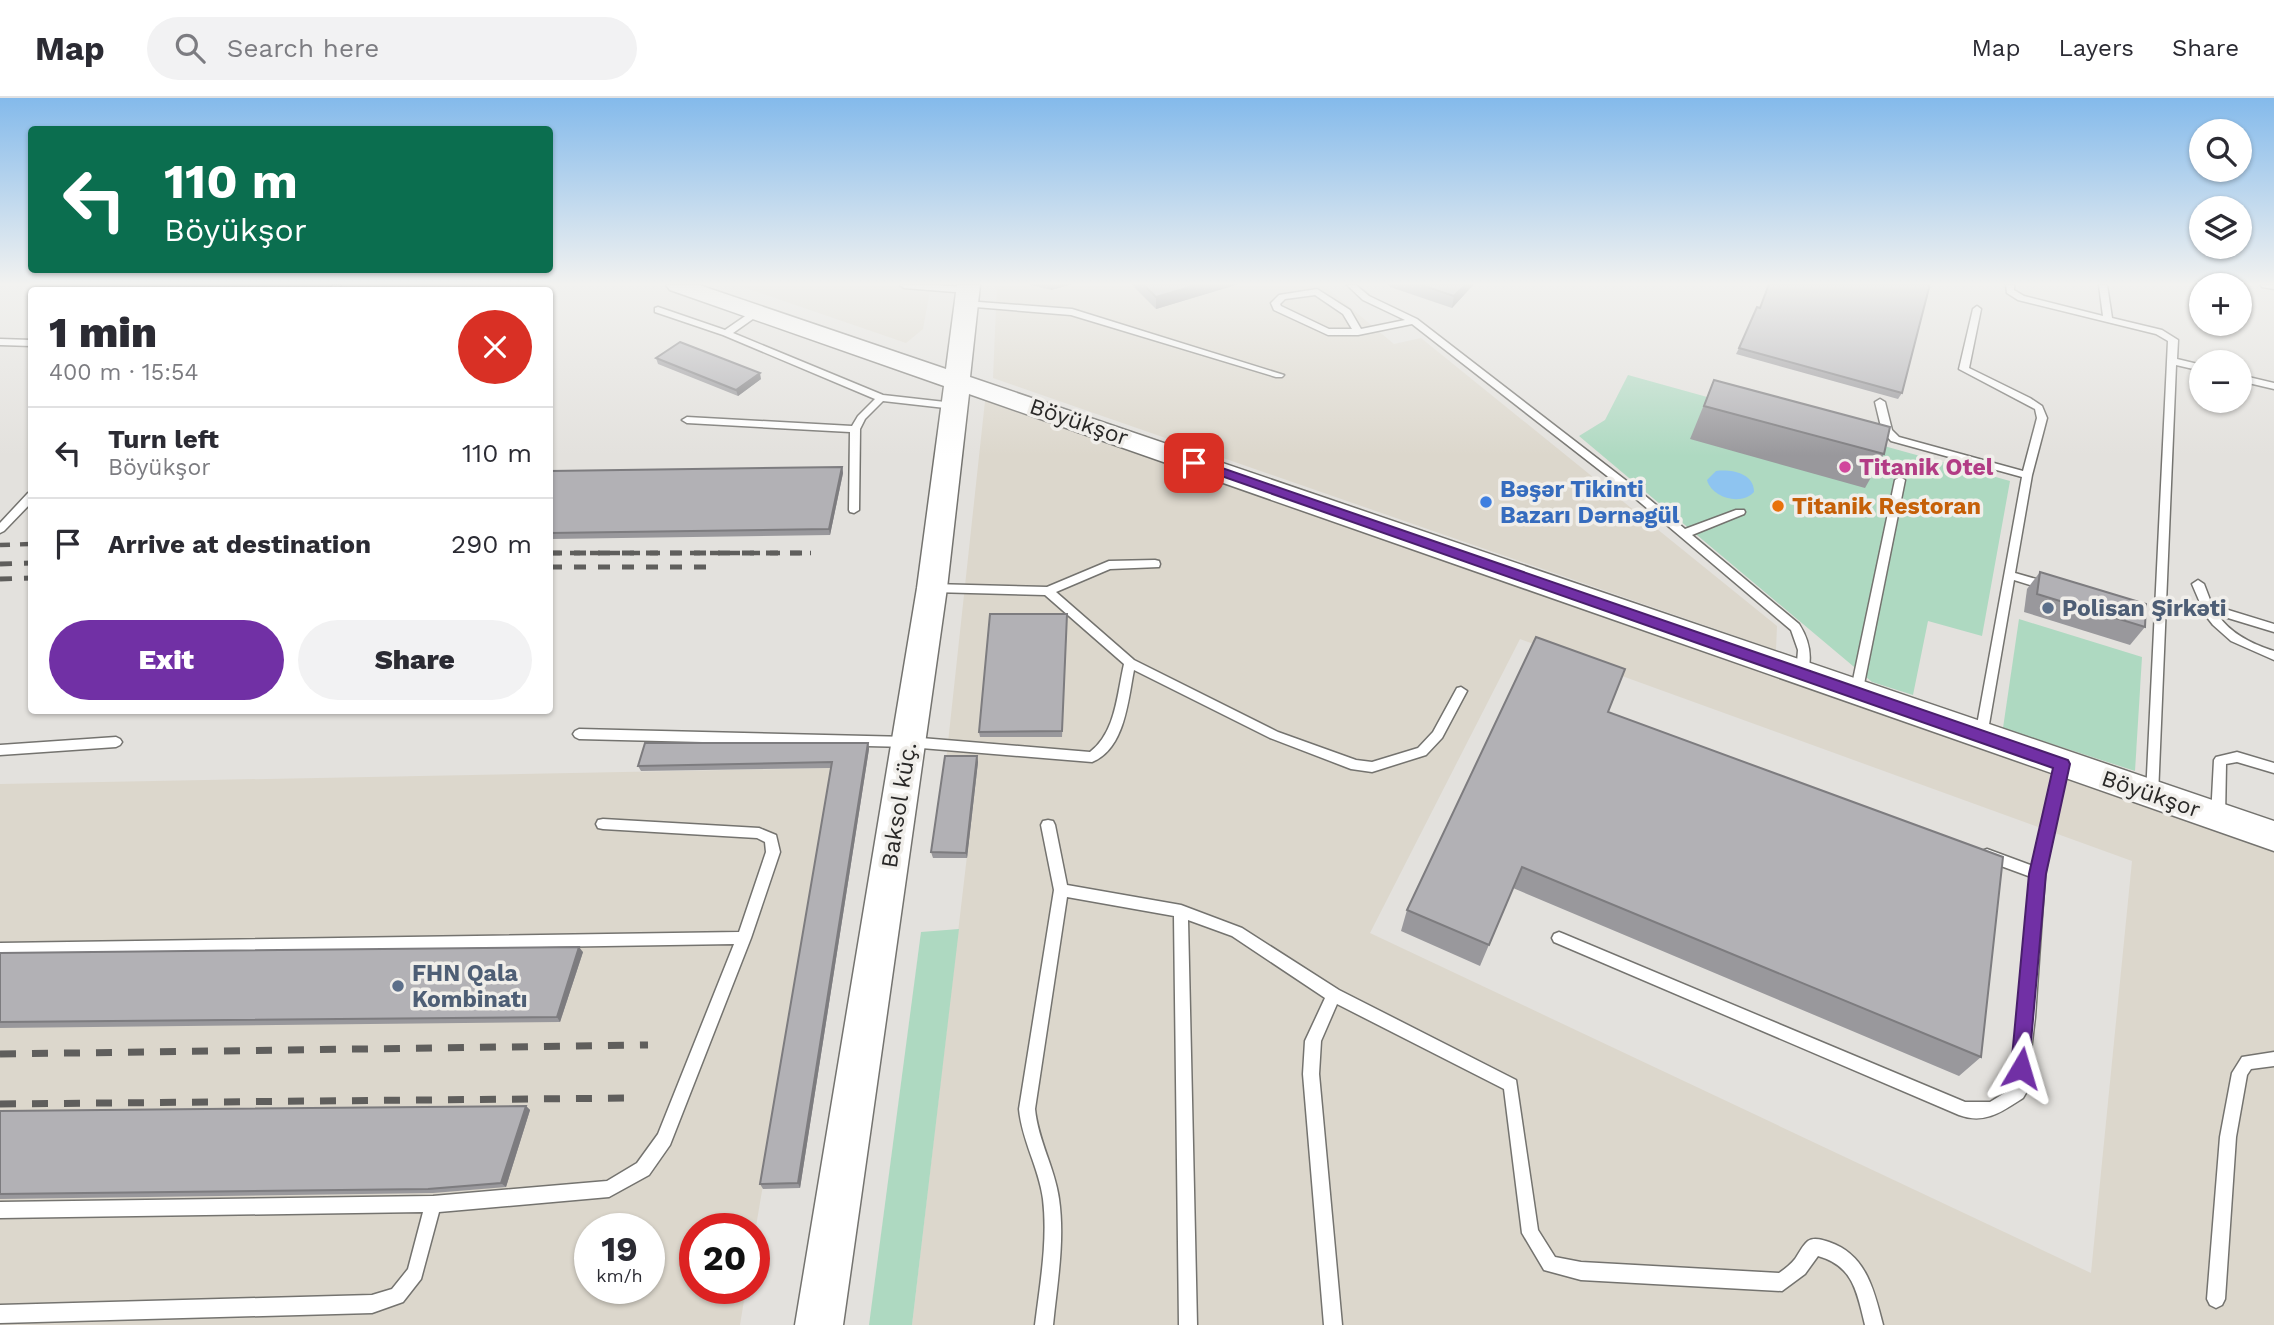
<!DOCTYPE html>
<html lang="en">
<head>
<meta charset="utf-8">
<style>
	:root { --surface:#fff; --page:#f2f2f3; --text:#2b2b33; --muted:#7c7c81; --line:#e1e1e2; --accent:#7130a5 }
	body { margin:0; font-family:"Work Sans",sans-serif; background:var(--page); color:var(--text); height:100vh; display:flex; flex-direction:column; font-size:26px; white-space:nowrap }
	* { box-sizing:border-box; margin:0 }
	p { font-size:23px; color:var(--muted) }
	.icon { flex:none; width:38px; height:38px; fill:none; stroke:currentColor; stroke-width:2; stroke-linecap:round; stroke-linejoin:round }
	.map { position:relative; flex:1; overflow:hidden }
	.details { position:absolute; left:28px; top:189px; width:525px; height:427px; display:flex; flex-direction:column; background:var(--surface); border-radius:7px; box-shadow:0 2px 5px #0004 }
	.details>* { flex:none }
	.top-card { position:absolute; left:28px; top:28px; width:525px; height:147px; border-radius:7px; box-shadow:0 2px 5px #0004; background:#0b6e4f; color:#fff; overflow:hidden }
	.controls { position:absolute; left:2189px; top:21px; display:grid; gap:14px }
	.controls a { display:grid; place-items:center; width:63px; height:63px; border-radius:50%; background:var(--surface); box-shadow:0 2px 5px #0004; font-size:35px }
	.speed { position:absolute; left:574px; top:1115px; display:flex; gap:14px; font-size:35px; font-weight:700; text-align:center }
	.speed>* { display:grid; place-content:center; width:91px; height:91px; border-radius:50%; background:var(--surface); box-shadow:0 2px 5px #0004; line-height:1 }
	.speed small { font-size:18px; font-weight:400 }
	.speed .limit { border:10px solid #d22; background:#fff; color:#111 }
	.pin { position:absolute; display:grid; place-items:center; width:60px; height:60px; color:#fff; margin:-30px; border-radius:14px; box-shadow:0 4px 10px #0006 }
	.me { position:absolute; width:77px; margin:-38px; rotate:7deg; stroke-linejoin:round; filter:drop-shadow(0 0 5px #0008) }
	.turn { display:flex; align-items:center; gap:24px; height:147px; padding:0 21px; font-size:32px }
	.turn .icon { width:91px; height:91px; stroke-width:2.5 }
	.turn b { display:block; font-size:49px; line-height:60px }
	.round { display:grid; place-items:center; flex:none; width:74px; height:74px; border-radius:37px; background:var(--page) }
	.head { display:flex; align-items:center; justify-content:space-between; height:119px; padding:0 21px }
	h1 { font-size:42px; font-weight:800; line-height:52px }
	.primary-button { display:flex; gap:14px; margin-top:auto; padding:14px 21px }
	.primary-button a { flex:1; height:80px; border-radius:42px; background:var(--accent); color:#fff; font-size:28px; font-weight:800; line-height:80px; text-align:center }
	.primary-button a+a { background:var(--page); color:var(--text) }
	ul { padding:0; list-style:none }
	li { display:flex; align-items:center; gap:21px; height:91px; padding:0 21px; border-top:2px solid var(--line) }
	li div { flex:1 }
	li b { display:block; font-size:26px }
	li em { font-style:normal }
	header { display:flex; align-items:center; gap:42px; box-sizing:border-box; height:98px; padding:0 35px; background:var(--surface); border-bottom:2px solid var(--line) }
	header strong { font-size:33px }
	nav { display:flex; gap:38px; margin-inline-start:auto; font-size:24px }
	.search { width:490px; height:63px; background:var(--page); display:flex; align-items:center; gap:18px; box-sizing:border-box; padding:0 24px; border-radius:38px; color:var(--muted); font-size:26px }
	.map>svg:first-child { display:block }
	.built { fill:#dcd7cc; fill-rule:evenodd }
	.green { fill:#aed9c1 }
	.water { fill:#8ec4f0 }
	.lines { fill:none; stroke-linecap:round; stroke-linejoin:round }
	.lane-casing { stroke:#74736f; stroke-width:3 }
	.secondary-casing { stroke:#74736f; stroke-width:3 }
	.lane { fill:#fff; fill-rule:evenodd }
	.secondary { fill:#fff; fill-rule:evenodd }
	.rail-far2 { stroke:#5f5e5c; stroke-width:4.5; stroke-dasharray:10 10; stroke-linecap:butt }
	.rail-far1 { stroke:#5f5e5c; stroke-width:5; stroke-dasharray:12 12; stroke-linecap:butt }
	.rail { stroke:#5f5e5c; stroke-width:7; stroke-dasharray:16 16; stroke-linecap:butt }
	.wall { fill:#99989c }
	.shaded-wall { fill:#7d7c7f }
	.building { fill:#b2b1b5; stroke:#7d7c7f; stroke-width:2 }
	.route { fill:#7130a5; stroke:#491f6b; stroke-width:2 }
	.hotel-dot { fill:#d1479c; stroke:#f0eeea; stroke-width:2.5 }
	.shop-dot { fill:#3f7fe0; stroke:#f0eeea; stroke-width:2.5 }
	.food-dot { fill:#e8710a; stroke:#f0eeea; stroke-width:2.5 }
	.service-dot { fill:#5c6f8a; stroke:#f0eeea; stroke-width:2.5 }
	.labels { text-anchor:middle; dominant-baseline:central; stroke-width:7; stroke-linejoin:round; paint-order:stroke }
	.street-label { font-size:23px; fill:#292827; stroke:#f0eeea }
	.hotel-label { font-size:23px; font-weight:bold; fill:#b23c85; stroke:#f0eeea; text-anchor:start }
	.shop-label { font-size:23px; font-weight:bold; fill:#366cbe; stroke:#f0eeea; text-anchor:start }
	.food-label { font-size:23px; font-weight:bold; fill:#c56008; stroke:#f0eeea; text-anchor:start }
	.service-label { font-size:23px; font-weight:bold; fill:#4e5e75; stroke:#f0eeea; text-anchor:start }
</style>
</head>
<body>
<header>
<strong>Map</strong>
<div class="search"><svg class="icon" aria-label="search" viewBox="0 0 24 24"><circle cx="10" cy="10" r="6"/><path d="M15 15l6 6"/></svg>Search here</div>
<nav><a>Map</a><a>Layers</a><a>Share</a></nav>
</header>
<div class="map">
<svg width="2274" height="1227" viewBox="0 0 2274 1227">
	<rect width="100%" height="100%" fill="#e3e1dd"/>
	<g class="built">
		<path d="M 737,187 L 931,187 L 923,231 L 906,245 Z"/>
		<path d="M 997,187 L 1323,187 L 1394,246 L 1421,240 L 1777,528 L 1776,552 L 993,280 Z"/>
		<path d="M 985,303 L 2274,749 L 2274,1227 L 912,1227 L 978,664 L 946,663 ZM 1520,541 L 2132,763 L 2091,1175 L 1370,835 Z"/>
		<path d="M 834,670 L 754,1140 L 754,1130 L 695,1130 L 695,1190 L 746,1190 L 740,1227 L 0,1227 L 0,686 ZM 590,1130 L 649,1130 L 649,1190 L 590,1190 Z"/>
	</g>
	<g class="green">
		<path d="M 1628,277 L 2010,383 L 1982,538 L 1928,523 L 1913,597 L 1872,584 L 1579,338 L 1605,322 Z"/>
		<path d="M 2019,521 L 2142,559 L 2135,673 L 2003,630 Z"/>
		<path d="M 959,831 L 912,1227 L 869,1227 L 921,834 Z"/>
	</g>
	<path class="water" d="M 1716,373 C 1731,371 1754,375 1754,394 C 1741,408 1712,400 1707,382 Z"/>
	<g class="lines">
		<g class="lane-casing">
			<g id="lane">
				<path d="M 333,187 L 341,187 L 338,192 L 330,192 Z"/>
				<path d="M 900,187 L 931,187 L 968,189 L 972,192 L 968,195 L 904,190 Z"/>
				<path d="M 1347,187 L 1356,187 L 1369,198 L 1417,221 L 1637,391 L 1685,431 L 1736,412 L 1744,412 L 1745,414 L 1744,416 L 1692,437 L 1799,526 C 1810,543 1813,561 1806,580 L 1802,581 L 1796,577 L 1798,552 L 1791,532 L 1629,395 L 1412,226 L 1358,237 L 1328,237 L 1274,212 L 1271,205 L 1279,197 L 1317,191 L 1350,212 L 1361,231 L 1405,222 L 1363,202 ZM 1315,197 L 1343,216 L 1352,231 L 1329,231 L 1281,208 L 1280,206 L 1285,201 Z"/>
				<path d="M 2006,187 L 2014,187 L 2014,192 L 2024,198 L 2103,218 L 2099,187 L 2107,187 L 2112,220 L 2162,232 L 2178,242 L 2177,261 L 2202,267 L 2202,273 L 2176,267 L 2158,697 L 2157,701 L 2147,701 L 2146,697 L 2168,243 L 2156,236 L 2018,202 L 2007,195 Z"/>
				<path d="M 2261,187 L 2274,187 L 2274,191 L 2262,189 Z"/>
				<path d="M 966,203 L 1072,211 L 1284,277 L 1282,279 L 1276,279 L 1071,217 L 963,208 L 963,204 Z"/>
				<path d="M 1977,208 L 1981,211 L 1969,270 L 2030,300 L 2042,308 L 2047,320 L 2032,377 L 2015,475 L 2050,485 L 2052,488 L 2046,492 L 2014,482 L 1987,638 L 1985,641 L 1977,641 L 1975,638 L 2022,379 L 1891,343 L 1882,333 L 1875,304 L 1880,301 L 1885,304 L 1892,332 L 1899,339 L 2023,373 L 2037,320 L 2035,311 L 1959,271 L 1973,211 Z"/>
				<path d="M 658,209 L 725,232 L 754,212 L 760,212 L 760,216 L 733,235 L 883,297 L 954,305 L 959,308 L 954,311 L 883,303 L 865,321 L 860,331 L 859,412 L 854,415 L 850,414 L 849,412 L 850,334 L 687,325 L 682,322 L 687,319 L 852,328 L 858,318 L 875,301 L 723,237 L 655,214 L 655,210 Z"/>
				<path d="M 0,241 L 32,242 L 32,248 L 0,247 Z"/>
				<path d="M 2240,277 L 2274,285 L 2274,291 L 2240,283 Z"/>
				<path d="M 1900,379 L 1905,382 L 1862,596 L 1856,601 L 1850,596 L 1895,382 Z"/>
				<path d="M 32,394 L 32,404 L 4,433 L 0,435 L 0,425 L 28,395 Z"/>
				<path d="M 1155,462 L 1159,463 L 1160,466 L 1159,469 L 1110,471 L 1056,494 L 1134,562 L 1278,634 L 1356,662 L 1372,664 L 1418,650 L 1433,634 L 1457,590 L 1461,589 L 1467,593 L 1442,640 L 1426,657 L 1372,674 L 1351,671 L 1270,640 L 1134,572 C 1128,602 1125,651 1092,664 L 909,649 L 579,641 L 575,639 L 573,636 L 575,633 L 579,631 L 909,639 L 1090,654 C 1116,634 1117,596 1124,566 L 1045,497 L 932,494 L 926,490 L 932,486 L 1047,489 L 1109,463 Z"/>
				<path d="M 2198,482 L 2204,486 L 2212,507 L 2274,526 L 2274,534 L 2218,517 C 2231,536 2252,546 2274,553 L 2274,562 L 2231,543 L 2213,527 L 2199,509 L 2201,507 L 2192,486 Z"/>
				<path d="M 116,639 L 120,641 L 122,644 L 120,647 L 116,649 L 0,657 L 0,647 Z"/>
				<path d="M 2237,654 L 2274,665 L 2274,675 L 2237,664 L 2226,666 L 2225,719 L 2223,723 L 2218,724 L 2213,723 L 2211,719 L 2214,662 L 2216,659 Z"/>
				<path d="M 2062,661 L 2066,662 L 2068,666 L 2045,776 L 2035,919 L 2026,995 L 2023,1000 C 2003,1013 1985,1027 1959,1017 L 1554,844 L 1552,840 L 1554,836 L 1559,834 L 1564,836 L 1965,1004 L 1990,1004 L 2011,991 L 2021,919 L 2031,779 L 1982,761 L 1980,757 L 1982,753 L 1987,751 L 2033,768 L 2056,666 L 2058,662 Z"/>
				<path d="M 603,721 L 759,730 L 776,737 L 780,754 L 751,840 L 670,1047 L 649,1077 L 609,1099 L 439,1114 L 421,1181 L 403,1204 L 372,1215 L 0,1225 L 0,1207 L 372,1197 L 392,1191 L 408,1171 L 423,1114 L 0,1120 L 0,1104 L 433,1098 L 607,1083 L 637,1065 L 658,1036 L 734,846 L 0,857 L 0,845 L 739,834 L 766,754 L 765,744 L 757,740 L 603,731 L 598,730 L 596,726 L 598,722 Z"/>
				<path d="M 1048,722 L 1053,723 L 1055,727 L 1067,787 L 1181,807 L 1242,830 L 1339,892 L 1516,982 L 1538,1132 L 1555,1159 L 1581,1164 L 1779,1175 C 1785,1171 1791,1166 1795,1161 C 1799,1155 1803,1147 1808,1143 C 1814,1139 1823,1142 1829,1144 C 1867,1157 1874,1193 1883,1227 L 1865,1227 C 1857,1195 1854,1168 1818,1158 L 1805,1176 L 1782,1193 L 1581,1182 L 1544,1172 L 1522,1135 L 1504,991 L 1337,906 L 1321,943 L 1319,976 L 1342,1227 L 1324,1227 L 1303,976 L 1305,943 L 1325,900 L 1232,838 L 1188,822 L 1197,1227 L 1179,1227 L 1174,818 L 1067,799 L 1035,1011 C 1038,1043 1055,1070 1059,1101 C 1065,1143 1057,1186 1053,1227 L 1035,1227 C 1040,1186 1048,1143 1043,1101 C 1039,1070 1022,1043 1019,1011 L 1054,792 L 1041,727 L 1043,723 Z"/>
				<path d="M 2274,954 L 2274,968 L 2251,971 L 2247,977 L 2236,1039 L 2225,1201 L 2222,1207 L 2216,1210 L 2210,1207 L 2207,1201 L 2220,1039 L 2232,975 L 2242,959 Z"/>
			</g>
		</g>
		<g class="secondary-casing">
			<path id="secondary" d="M 666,187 L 699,187 L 946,271 L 957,187 L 980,187 L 970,279 L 2274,723 L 2274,753 L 969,296 L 947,490 L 843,1227 L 795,1227 L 917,490 L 944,288 L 670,192 Z"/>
		</g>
		<use href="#lane" class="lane"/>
		<use href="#secondary" class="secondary"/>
		<g class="rail-far2">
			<path d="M 0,447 L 32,446"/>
			<path d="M 550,455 L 811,455"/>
		</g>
		<g class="rail-far1">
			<path d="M 550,455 L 811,455"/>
			<path d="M 0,466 L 32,465"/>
			<path d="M 550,469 L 711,469"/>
			<path d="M 0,481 L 32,480"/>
		</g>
		<g class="rail">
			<path d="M 0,956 L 648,947"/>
			<path d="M 0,1006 L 634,1000"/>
		</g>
	</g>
	<g class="wall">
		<path d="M 1026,186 L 1073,186 L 1051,192 Z"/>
		<path d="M 1131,186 L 1239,186 L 1156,211 Z"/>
		<path d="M 1387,186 L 1474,186 L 1452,210 L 1390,189 Z"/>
		<path d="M 1739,250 L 1902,295 L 1898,301 L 1736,256 Z"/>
		<path d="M 656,260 L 761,281 L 738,298 L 658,266 Z"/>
		<path d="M 1714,282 L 1884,356 L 1865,390 L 1690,341 Z"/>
		<path d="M 842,369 L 843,375 L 830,437 L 550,441 L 550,373 Z"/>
		<path d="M 2040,474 L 2145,529 L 2130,547 L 2024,514 L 2027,491 Z"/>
		<path d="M 1067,522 L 1062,639 L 980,639 L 979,634 Z"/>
		<path d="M 1608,614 L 1981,959 L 1959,978 L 1513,790 L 1480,868 L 1401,833 L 1407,812 Z"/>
		<path d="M 868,645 L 869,651 L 800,1090 L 763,1091 L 760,1086 L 831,670 L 641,673 L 638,668 Z"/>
		<path d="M 977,658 L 978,664 L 967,760 L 933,760 L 931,754 Z"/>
		<path d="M 583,854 L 560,924 L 0,930 L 0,855 Z"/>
		<path d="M 526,1008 L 530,1012 L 506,1089 L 433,1095 L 0,1101 L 0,1013 Z"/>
	</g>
	<g class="shaded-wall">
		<path d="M 1051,186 L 1073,186 L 1051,192 Z"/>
		<path d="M 1200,186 L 1239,186 L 1156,211 L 1156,199 Z"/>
		<path d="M 1466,186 L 1474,186 L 1452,210 L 1454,198 Z"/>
		<path d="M 760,275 L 761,281 L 738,298 L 736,292 Z"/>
		<path d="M 842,369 L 843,375 L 830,437 L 829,431 Z"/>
		<path d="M 868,645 L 869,651 L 800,1090 L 798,1085 Z"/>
		<path d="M 977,658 L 978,664 L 967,760 L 966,755 Z"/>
		<path d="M 579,849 L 583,854 L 560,924 L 557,919 Z"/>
		<path d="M 526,1008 L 530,1012 L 506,1089 L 501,1085 Z"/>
	</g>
	<g class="building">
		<path d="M 1143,186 L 1200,186 L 1156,199 Z"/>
		<path d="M 1418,186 L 1466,186 L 1454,198 Z"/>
		<path d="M 1769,186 L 1930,186 L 1902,295 L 1739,250 L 1757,209 L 1760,210 Z"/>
		<path d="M 680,244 L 760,275 L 736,292 L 656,260 Z"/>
		<path d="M 1714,282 L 1890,329 L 1884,356 L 1704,308 Z"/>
		<path d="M 842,369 L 829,431 L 550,435 L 550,373 Z"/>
		<path d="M 2040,474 L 2146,506 L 2145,529 L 2037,496 Z"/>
		<path d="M 990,516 L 1067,516 L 1062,633 L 979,634 Z"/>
		<path d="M 1536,539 L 1625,571 L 1608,614 L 2003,759 L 1981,959 L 1522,769 L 1489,847 L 1407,812 Z"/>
		<path d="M 645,645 L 868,645 L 798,1085 L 760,1086 L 832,664 L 638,668 Z"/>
		<path d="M 945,658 L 977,658 L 966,755 L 931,754 Z"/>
		<path d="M 579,849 L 557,919 L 0,924 L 0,855 Z"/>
		<path d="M 526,1008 L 501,1085 L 428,1091 L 0,1096 L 0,1013 Z"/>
	</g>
	<linearGradient id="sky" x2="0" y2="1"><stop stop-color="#84baeb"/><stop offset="0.52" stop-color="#f2f2f0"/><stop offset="1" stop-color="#f2f2f0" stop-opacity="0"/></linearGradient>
	<rect width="2274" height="358" fill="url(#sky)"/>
	<path class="route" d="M 1190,362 L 1199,362 L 2068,662 L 2070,666 L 2046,776 L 2028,977 L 2021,979 L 2014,977 L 2011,970 L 2029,776 L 2053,670 L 1190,367 Z"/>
	<circle class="hotel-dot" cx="1845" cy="369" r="7"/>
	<circle class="shop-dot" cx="1486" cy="404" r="7"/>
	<circle class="food-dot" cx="1778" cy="408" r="7"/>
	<g class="service-dot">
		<circle cx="2048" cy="510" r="7"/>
		<circle cx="398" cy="888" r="7"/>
	</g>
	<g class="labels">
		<g class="street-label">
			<text transform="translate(1079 324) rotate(19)">Böyükşor</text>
			<text transform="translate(2151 696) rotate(19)">Böyükşor</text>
			<text transform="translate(899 707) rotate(-81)">Baksol küç.</text>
		</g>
		<g class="hotel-label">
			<text x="1859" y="369">Titanik Otel</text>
		</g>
		<g class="shop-label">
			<text x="1500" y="391">Bəşər Tikinti<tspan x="1500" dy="26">Bazarı Dərnəgül</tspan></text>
		</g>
		<g class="food-label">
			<text x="1792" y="408">Titanik Restoran</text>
		</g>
		<g class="service-label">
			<text x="2062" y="510">Polisan Şirkəti</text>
			<text x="412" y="875">FHN Qala<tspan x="412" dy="26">Kombinatı</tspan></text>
		</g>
	</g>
</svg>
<div class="controls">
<a><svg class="icon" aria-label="search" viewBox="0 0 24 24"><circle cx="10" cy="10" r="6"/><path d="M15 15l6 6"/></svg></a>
<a><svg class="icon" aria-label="layers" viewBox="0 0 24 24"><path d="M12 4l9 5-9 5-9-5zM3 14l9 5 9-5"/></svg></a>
<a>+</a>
<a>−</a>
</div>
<div class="speed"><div>19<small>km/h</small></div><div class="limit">20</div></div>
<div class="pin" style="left:1194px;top:365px;background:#d93025"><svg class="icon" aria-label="arrive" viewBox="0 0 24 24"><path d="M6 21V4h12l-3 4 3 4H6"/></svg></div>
<svg class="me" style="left:2021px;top:970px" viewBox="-20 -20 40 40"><path d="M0-17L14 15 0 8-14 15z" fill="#7130a5" stroke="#fff" stroke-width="4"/></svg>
<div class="top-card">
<div class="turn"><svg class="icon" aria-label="left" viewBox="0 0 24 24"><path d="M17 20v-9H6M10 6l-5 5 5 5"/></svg><div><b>110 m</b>Böyükşor</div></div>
</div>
<section class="details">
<div class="head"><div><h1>1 min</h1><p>400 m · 15:54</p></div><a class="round" style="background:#d93025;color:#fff"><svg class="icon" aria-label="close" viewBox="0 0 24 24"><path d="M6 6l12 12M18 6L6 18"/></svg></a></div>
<ul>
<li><svg class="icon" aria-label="left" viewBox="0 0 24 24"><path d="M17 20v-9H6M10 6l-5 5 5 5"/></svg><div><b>Turn left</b><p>Böyükşor</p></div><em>110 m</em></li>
<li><svg class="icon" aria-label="arrive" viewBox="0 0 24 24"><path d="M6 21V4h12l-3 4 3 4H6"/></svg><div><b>Arrive at destination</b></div><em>290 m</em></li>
</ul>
<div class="primary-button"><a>Exit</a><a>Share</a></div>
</section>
</div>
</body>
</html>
